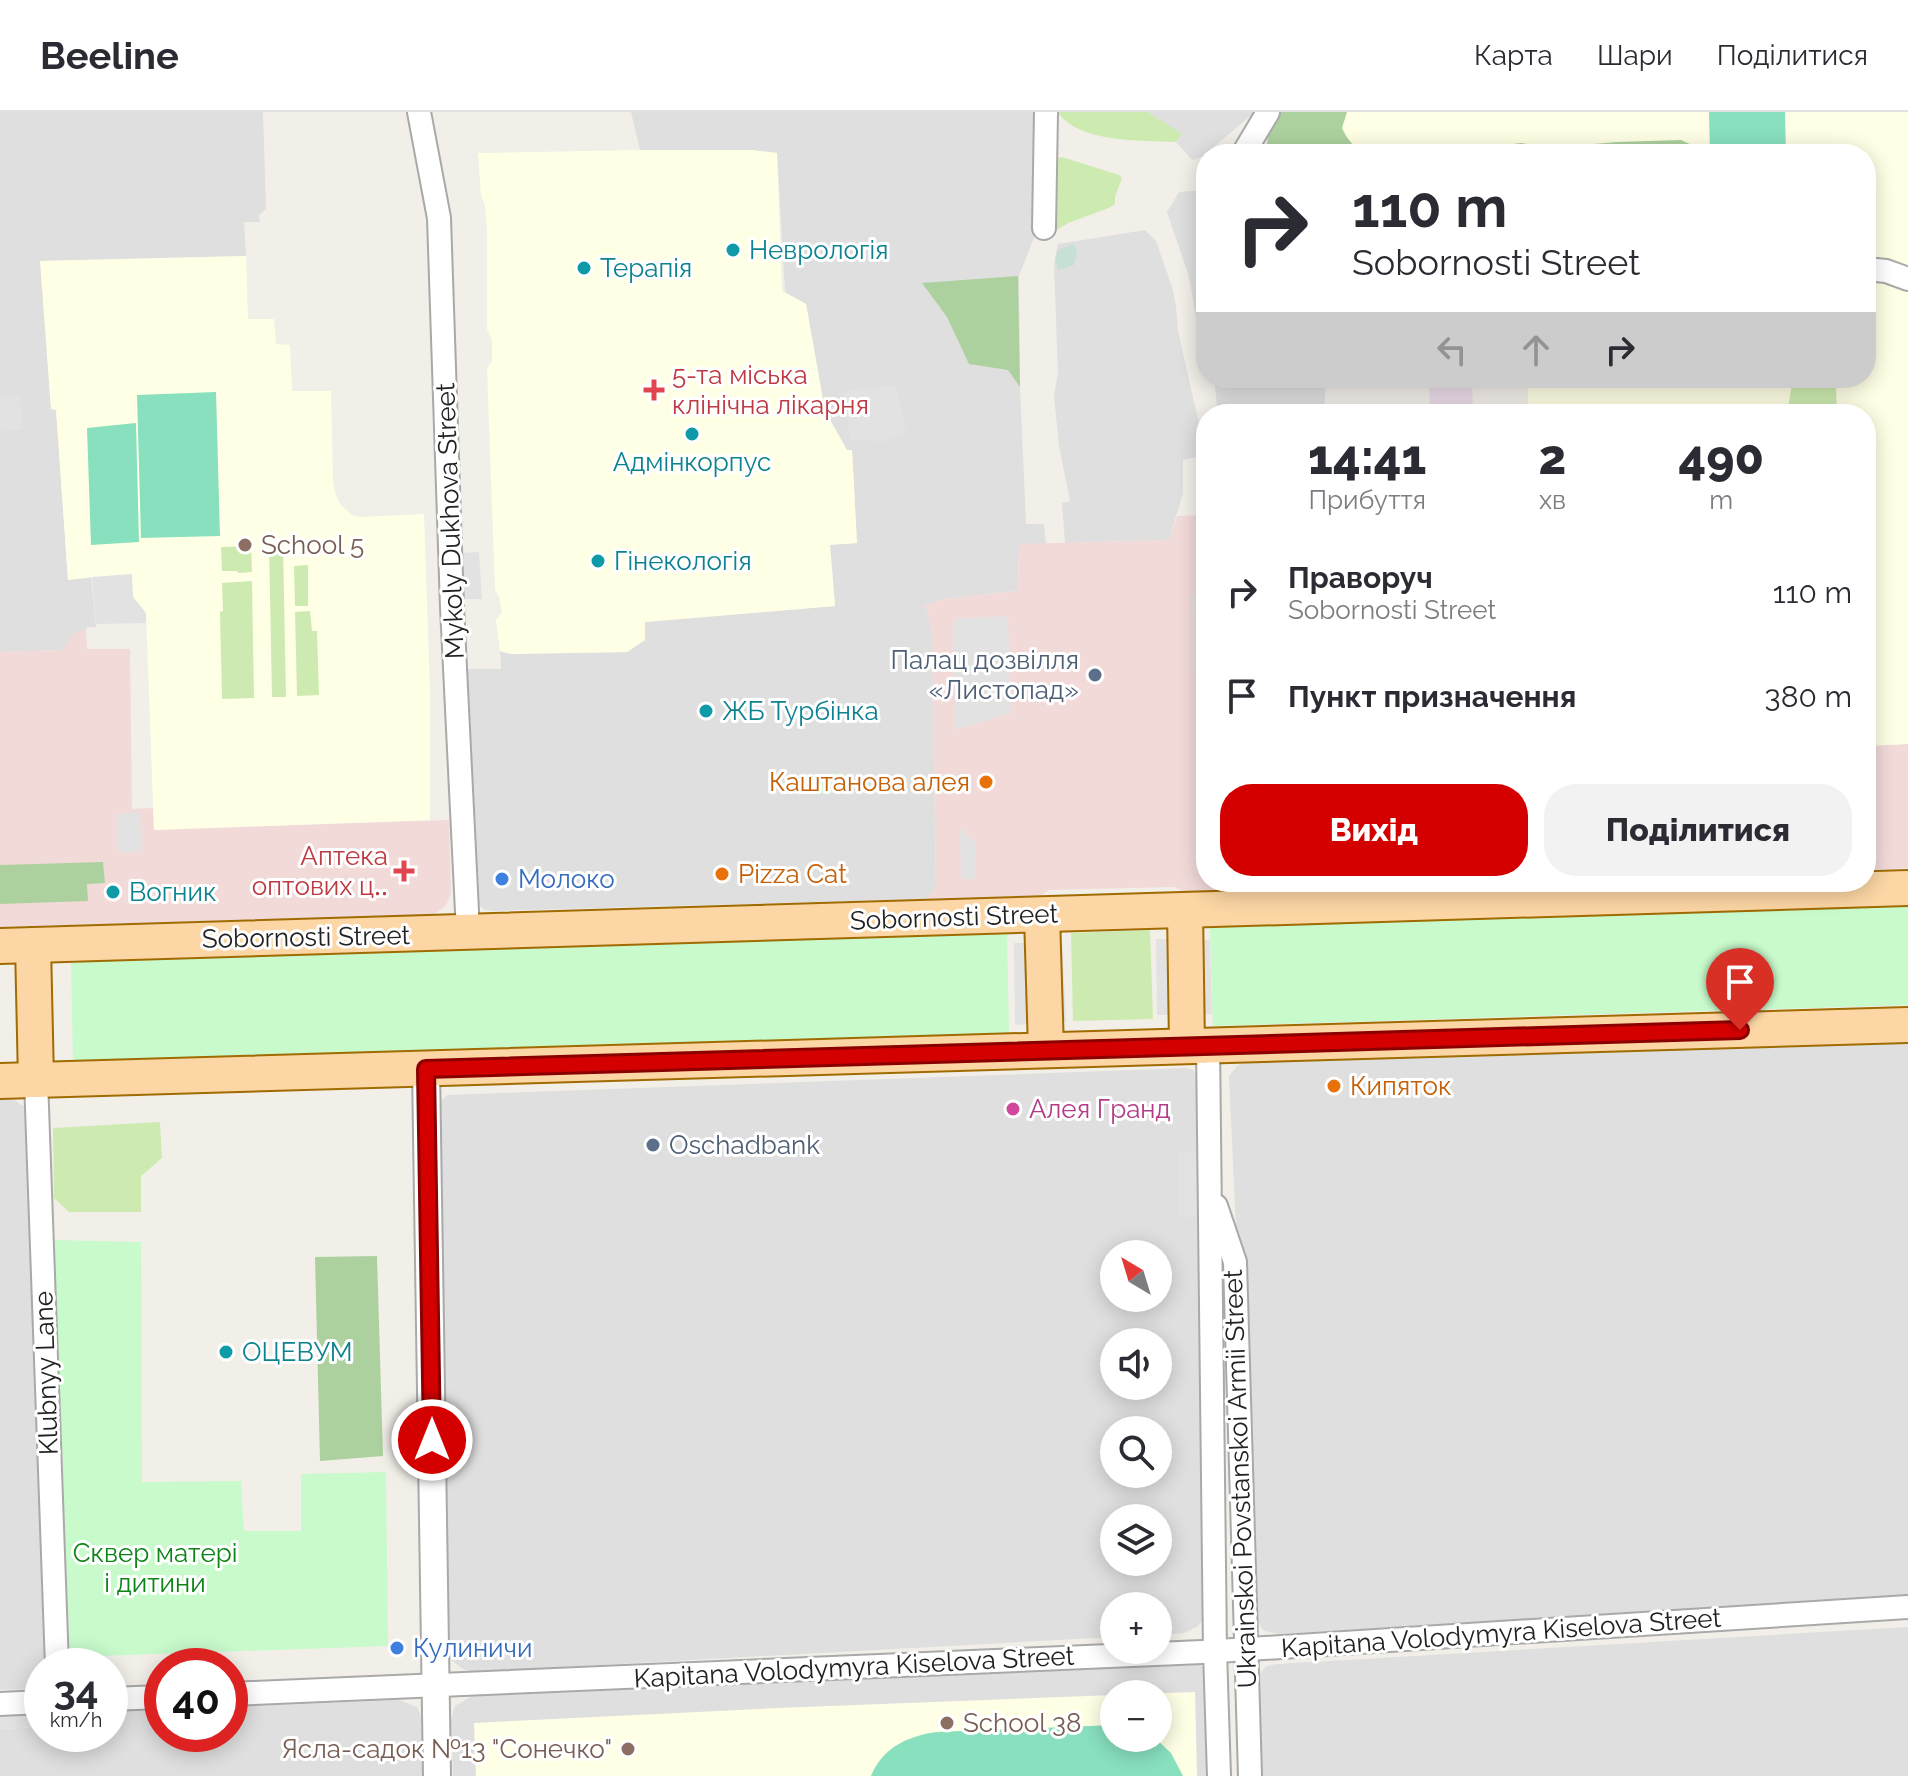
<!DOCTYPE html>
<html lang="uk">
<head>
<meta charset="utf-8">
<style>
	:root { --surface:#fff; --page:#f2f2f3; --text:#2b2b33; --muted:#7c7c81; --line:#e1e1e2; --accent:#d40000 }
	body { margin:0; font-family:Raleway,sans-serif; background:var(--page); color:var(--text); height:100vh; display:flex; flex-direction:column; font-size:30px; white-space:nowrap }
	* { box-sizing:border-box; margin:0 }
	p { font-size:26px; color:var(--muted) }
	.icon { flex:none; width:44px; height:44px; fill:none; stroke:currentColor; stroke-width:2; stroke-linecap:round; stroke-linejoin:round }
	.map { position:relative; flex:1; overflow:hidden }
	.sheet { position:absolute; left:1196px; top:292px; width:680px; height:488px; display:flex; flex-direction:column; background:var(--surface); border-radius:32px; box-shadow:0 4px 20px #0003 }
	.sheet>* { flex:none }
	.top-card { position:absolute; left:1196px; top:32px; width:680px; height:244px; border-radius:32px; box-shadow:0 4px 20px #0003; background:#fff; color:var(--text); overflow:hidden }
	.needle { width:52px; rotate:322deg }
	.tools { position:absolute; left:1100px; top:1128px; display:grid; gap:16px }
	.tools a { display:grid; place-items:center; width:72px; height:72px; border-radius:50%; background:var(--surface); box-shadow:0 4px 20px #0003; font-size:40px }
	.speed { position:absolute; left:24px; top:1536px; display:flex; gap:16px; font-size:40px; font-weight:700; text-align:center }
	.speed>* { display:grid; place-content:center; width:104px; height:104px; border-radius:50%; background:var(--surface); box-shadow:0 4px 20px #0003; line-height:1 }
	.speed small { font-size:20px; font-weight:400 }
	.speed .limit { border:12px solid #d22; background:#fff; color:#111 }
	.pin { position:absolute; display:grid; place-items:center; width:68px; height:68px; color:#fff; margin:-82px -34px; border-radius:50% 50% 50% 0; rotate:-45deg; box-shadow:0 0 8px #0007 }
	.pin .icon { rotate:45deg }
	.me { position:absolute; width:88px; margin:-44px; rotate:0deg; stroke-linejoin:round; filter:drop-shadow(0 0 6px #0008) }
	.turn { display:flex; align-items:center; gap:28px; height:168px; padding:0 24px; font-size:36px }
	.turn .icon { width:104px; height:104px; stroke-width:2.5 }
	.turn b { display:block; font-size:56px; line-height:68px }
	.lanes { display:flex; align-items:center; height:76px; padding:0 24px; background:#0003; justify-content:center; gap:40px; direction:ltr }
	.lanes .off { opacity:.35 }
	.eta { display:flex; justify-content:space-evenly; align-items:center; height:136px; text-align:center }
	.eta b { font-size:48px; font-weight:800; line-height:56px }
	.action { display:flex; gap:16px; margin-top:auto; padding:16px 24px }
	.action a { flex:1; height:92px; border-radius:32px; background:var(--accent); color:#fff; font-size:32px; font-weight:800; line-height:92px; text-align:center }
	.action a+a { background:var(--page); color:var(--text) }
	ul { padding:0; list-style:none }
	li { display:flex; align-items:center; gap:24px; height:104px; padding:0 24px }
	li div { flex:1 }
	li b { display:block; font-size:30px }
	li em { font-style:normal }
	header { display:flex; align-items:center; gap:48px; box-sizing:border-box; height:112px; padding:0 40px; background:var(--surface); border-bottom:2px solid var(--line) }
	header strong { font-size:38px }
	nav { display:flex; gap:44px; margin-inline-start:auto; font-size:28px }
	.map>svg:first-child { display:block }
	.residential { fill:#e0dfdf; fill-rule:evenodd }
	.commercial { fill:#f2dad9 }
	.industrial { fill:#ebdbe8 }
	.education { fill:#ffffe5 }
	.grass { fill:#cdebb0 }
	.forest { fill:#add19e }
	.wetland { fill:#c6e0d4 }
	.park { fill:#c8facc }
	.pitch { fill:#88e0be }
	.parking { fill:#e2e2e2 }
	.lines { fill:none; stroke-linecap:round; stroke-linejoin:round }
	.minor-casing { stroke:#a9a9a9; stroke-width:26 }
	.tertiary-casing { stroke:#a9a9a9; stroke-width:30 }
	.primary-casing { stroke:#a06b00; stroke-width:38 }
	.minor { stroke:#fff; stroke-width:22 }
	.tertiary { stroke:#fff; stroke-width:26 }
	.primary { stroke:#fcd6a4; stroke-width:34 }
	.route-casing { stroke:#8a0000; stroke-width:20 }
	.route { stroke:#d40000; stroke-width:14 }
	.culture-dot { fill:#0f9aa8; stroke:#fff; stroke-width:3 }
	.health-dot { fill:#e0444e; stroke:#fff; stroke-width:3 }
	.education-dot { fill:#8d6e63; stroke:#fff; stroke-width:3 }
	.service-dot { fill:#5c6f8a; stroke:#fff; stroke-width:3 }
	.food-dot { fill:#e8710a; stroke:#fff; stroke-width:3 }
	.shop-dot { fill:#3f7fe0; stroke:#fff; stroke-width:3 }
	.hotel-dot { fill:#d1479c; stroke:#fff; stroke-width:3 }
	.labels { text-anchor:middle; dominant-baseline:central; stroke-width:6; stroke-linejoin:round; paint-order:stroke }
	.culture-label { font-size:26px; fill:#0d838f; stroke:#fff; text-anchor:start }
	.health-label { font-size:26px; fill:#be3a42; stroke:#fff; text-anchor:start }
	.street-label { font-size:26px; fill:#222; stroke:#fff }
	.education-label { font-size:26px; fill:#785e54; stroke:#fff; text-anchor:start }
	.service-label { font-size:26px; fill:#4e5e75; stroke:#fff; text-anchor:end }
	.food-label { font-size:26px; fill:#c56008; stroke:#fff; text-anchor:start }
	.shop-label { font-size:26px; fill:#366cbe; stroke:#fff; text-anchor:start }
	.hotel-label { font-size:26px; fill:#b23c85; stroke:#fff; text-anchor:start }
	.park-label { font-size:26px; fill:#0c8416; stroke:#fff }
</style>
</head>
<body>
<header>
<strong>Beeline</strong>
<nav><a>Карта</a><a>Шари</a><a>Поділитися</a></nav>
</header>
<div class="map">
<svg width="1908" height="1664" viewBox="0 0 1908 1664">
	<rect width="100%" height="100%" fill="#f2efe9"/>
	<g class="residential">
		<path d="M 0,0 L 263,0 L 266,97 L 259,103 L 260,110 L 244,110 L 246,144 L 41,149 L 51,296 L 56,297 L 68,467 L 91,465 L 96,515 L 87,515 L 86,518 L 76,519 L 64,538 L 0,540 Z"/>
		<path d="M 631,0 L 1040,0 L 1038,116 L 1019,164 L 1020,275 L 1026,412 L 1044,412 L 1046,432 L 1019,432 L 1018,479 L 943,487 L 924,494 L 928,500 L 932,519 L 936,776 L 926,787 L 493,799 L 485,798 L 479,793 L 474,785 L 466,557 L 501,557 L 500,539 L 511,542 L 627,540 L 644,510 L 835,494 L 830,432 L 857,431 L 852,338 L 847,338 L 825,299 L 806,192 L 785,180 L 777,41 L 750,38 L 640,38 Z"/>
		<path d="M 1148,0 L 1255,0 L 1202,45 L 1192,48 L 1176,30 L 1181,22 Z"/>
		<path d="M 1206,78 L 1206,263 L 1189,165 L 1167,100 L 1179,80 Z"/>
		<path d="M 1145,118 L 1156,129 L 1172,175 L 1176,194 L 1178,219 L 1206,343 L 1183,348 L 1183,381 L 1169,428 L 1065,431 L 1062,391 L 1070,389 L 1059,334 L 1054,284 L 1058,261 L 1054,152 L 1058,132 Z"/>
		<path d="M 1214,266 L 1326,266 L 1324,302 L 1218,302 Z"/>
		<path d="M 1908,925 L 1908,1484 L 1280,1522 L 1264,1519 L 1256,1508 L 1253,1492 L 1229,964 L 1237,954 L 1252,946 Z"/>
		<path d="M 1187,956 L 1193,958 L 1198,964 L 1200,1040 L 1179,1040 L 1179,1105 L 1200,1105 L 1204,1507 L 1197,1515 L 1184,1521 L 1158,1523 L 1158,1494 L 1114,1494 L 1114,1525 L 471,1560 L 463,1557 L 451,1548 L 446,1538 L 436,1000 L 441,989 L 447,983 ZM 1114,1142 L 1158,1142 L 1158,1186 L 1114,1186 ZM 1114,1230 L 1158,1230 L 1158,1274 L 1114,1274 ZM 1114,1318 L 1158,1318 L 1158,1362 L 1114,1362 ZM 1114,1406 L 1158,1406 L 1158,1450 L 1114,1450 Z"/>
		<path d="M 0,986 L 14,988 L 28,997 L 49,1554 L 42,1554 L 42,1568 L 27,1577 L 0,1578 Z"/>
		<path d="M 1908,1515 L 1908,1664 L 1262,1664 L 1260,1562 L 1266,1554 L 1277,1552 Z"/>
		<path d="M 1195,1551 L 1206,1556 L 1211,1664 L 453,1664 L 451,1607 L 455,1594 L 472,1584 ZM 1114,1582 L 1158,1582 L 1158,1626 L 1114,1626 Z"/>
		<path d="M 399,1588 L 417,1595 L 425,1612 L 425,1664 L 0,1664 L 0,1617 L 42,1615 L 42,1622 L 110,1622 L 110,1600 L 162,1598 L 162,1622 L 230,1622 L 230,1595 Z"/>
	</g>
	<g class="commercial">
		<path d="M 1206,403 L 1206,770 L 1239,770 L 1230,778 L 1224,779 L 1184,780 L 1174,775 L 1049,778 L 1039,785 L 926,787 L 936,776 L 932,519 L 928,500 L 924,494 L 943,487 L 1018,479 L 1019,432 L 1169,428 L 1177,404 Z"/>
		<path d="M 86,518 L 87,537 L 130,537 L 132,697 L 153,696 L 154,718 L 449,708 L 451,781 L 446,794 L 434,802 L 417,803 L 0,815 L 0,540 L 63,538 L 76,519 Z"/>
		<path d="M 1908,632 L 1908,756 L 1866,758 L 1866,634 Z"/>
	</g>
	<path class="industrial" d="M 1429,266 L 1472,266 L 1473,302 L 1430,302 Z"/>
	<g class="education">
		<path d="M 1280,0 L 1908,0 L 1908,632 L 1866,634 L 1866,302 L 1527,302 L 1529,266 L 1866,266 L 1866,42 L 1266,42 L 1266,34 Z"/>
		<path d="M 640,38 L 750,38 L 777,41 L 782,179 L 806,192 L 825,299 L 847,338 L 852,338 L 857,431 L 830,433 L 835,494 L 645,510 L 645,528 L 627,540 L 511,542 L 500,539 L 496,508 L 502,501 L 499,485 L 495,478 L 487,256 L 492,249 L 492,228 L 487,217 L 487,120 L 485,93 L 481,84 L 478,41 Z"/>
		<path d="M 246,144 L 248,207 L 274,207 L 276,232 L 290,233 L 292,279 L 331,279 L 333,368 L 335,381 L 340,392 L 352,403 L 360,405 L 424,402 L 430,582 L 430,708 L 154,718 L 146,501 L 133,485 L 95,465 L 68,468 L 56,298 L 51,297 L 40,149 Z"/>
		<path d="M 1195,1580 L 1197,1664 L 476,1664 L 474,1611 L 778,1596 L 1114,1583 L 1114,1626 L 1158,1626 L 1158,1582 L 1142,1582 Z"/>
	</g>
	<g class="grass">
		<path d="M 1057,0 L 1148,0 L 1182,22 L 1176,30 C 1140,28 1081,32 1057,0 Z"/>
		<path d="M 1062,45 L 1119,63 L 1122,66 L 1115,85 L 1115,92 L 1109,96 L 1068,111 L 1057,118 L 1050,118 L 1054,48 Z"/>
		<path d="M 1793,266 L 1833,266 L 1836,274 L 1837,302 L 1799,302 L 1788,296 Z"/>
		<path d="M 283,432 L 286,585 L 272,585 L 269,432 Z"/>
		<path d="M 251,434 L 252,460 L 238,461 L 237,459 L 222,459 L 221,435 Z"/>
		<path d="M 308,453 L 308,494 L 295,494 L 294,454 Z"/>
		<path d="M 252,469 L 254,586 L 222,587 L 220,500 L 223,499 L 222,471 Z"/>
		<path d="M 310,499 L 312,519 L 317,519 L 319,583 L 297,584 L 295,500 Z"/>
		<path d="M 1284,770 L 1331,770 L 1327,776 L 1289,778 Z"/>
		<path d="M 1150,818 L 1153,907 L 1073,909 L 1071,821 Z"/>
		<path d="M 160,1010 L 162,1046 L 141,1064 L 141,1100 L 69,1100 L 54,1086 L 53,1016 Z"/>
	</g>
	<g class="forest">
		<path d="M 1280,0 L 1347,0 L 1342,16 L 1346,24 L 1360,42 L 1266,42 C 1266,28 1271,11 1280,0 Z"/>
		<path d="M 1681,28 L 1694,34 L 1701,42 L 1507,42 L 1509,36 L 1514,32 L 1521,31 L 1533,33 L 1571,34 L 1617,30 Z"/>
		<path d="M 1018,164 L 1020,275 L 1008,258 L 969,252 L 947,205 L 922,171 Z"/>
		<path d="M 103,750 L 105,771 L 87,772 L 88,789 L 0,792 L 0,753 Z"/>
		<path d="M 377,1144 L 383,1344 L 320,1349 L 315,1145 Z"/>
	</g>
	<path class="wetland" d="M 1074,132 L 1077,141 L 1074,153 L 1058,158 L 1055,147 L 1058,138 Z"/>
	<g class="park">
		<path d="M 842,661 L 843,680 L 818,682 L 817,663 Z"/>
		<path d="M 1908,790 L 1908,893 L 1213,914 L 1210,814 Z"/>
		<path d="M 1007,820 L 1009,922 L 73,950 L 71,848 Z"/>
		<path d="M 54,1128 L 141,1130 L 142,1370 L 241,1369 L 244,1419 L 301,1419 L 301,1362 L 386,1360 L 388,1534 L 70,1545 Z"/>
	</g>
	<g class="pitch">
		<path d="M 1709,0 L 1785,0 L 1786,42 L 1710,42 Z"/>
		<path d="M 216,280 L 220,424 L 141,426 L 137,283 Z"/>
		<path d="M 136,311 L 139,430 L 91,433 L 87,316 Z"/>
		<path d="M 1114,1613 L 1114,1626 L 1155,1626 L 1171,1641 L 1183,1664 L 871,1664 C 883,1635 908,1624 937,1620 Z"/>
	</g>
	<g class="parking">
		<path d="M 896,273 L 906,321 L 882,330 L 861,327 L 850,328 L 844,279 Z"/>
		<path d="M 0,283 L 20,283 L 23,318 L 0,319 Z"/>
		<path d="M 479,440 L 482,487 L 463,487 L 461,441 Z"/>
		<path d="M 132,462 L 133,485 L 146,501 L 146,511 L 96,512 L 92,465 Z"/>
		<path d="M 1206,481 L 1206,570 L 1194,558 L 1192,482 Z"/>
		<path d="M 1008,504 L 1011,601 L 955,618 L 953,507 Z"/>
		<path d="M 140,700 L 142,740 L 118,740 L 118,702 Z"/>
		<path d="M 960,717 L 975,730 L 976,767 L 961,767 Z"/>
		<path d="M 1156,827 L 1169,827 L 1170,903 L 1157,903 Z"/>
		<path d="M 1210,828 L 1212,902 L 1199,903 L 1196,829 Z"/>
		<path d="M 1052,829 L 1062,829 L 1066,909 L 1055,910 Z"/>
		<path d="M 1014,831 L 1028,831 L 1030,912 L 1015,913 Z"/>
		<rect x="1179" y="1040" width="31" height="65"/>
		<path d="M 42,1603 L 42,1615 L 0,1617 L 0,1605 Z"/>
	</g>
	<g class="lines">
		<g class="minor-casing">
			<g id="minor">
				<path d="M 419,0 L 439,106 L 452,495 L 468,820"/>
				<path d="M 1243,42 L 1268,0"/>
				<path d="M 1044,116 L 1046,0"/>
				<path d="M 1866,157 L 1886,159 L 1908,167"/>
				<path d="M 1208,933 L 1215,1539 L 1219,1664"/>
				<path d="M 36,968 L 57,1554"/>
				<path d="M 1216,1094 L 1235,1150 L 1250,1664"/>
				<path d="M 230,1582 L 1202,1540 L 1908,1495"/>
				<path d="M 110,1587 L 162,1585"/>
				<path d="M 0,1592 L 42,1590"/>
			</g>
		</g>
		<g class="tertiary-casing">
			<path id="tertiary" d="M 426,957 L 437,1664"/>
		</g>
		<g class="primary-casing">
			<g id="primary">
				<path d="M 1185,798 L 1187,934"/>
				<path d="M 1042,803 L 1046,938"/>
				<path d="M 33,833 L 36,968"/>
				<path d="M 0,834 L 1908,776"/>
				<path d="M 0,969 L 1908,913"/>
			</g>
		</g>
		<use href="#minor" class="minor"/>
		<use href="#tertiary" class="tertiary"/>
		<use href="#primary" class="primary"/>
	</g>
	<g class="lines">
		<g class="route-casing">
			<path id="route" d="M 432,1328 L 426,957 L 1740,918"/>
		</g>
		<use href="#route" class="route"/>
	</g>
	<g class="culture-dot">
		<circle cx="733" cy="138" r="8"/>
		<circle cx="584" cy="156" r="8"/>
		<circle cx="692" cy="322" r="8"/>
		<circle cx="598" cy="449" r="8"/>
		<circle cx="706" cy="599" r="8"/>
		<circle cx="113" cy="780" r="8"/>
		<circle cx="226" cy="1240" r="8"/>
	</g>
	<g class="health-dot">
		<path d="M650 266h8v8h8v8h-8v8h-8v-8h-8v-8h8z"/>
		<path d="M400 747h8v8h8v8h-8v8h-8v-8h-8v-8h8z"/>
	</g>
	<g class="education-dot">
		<circle cx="245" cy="433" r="8"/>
		<circle cx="947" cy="1611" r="8"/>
		<circle cx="628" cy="1637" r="8"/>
	</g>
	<g class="service-dot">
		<circle cx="1095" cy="563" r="8"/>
		<circle cx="653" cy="1033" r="8"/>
	</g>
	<g class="food-dot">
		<circle cx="986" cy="670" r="8"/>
		<circle cx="722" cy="762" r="8"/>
		<circle cx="1334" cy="974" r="8"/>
	</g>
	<g class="shop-dot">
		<circle cx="502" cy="767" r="8"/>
		<circle cx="397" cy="1536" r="8"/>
	</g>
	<circle class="hotel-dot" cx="1013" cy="997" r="8"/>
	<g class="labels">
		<g class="culture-label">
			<text x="749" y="138">Неврологія</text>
			<text x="600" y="156">Терапія</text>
			<text x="692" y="350" text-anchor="middle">Адмінкорпус</text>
			<text x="614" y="449">Гінекологія</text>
			<text x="722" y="599">ЖБ Турбінка</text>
			<text x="129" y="780">Вогник</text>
			<text x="242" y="1240">ОЦЕВУМ</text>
		</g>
		<g class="health-label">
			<text x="672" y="263">5-та міська<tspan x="672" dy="30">клінічна лікарня</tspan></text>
			<text x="388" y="744" text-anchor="end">Аптека<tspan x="388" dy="30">оптових ц‥</tspan></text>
		</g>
		<g class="street-label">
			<text transform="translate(450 409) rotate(-92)">Mykoly Dukhova Street</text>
			<text transform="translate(954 805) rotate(-2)">Sobornosti Street</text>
			<text transform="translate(306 825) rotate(-1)">Sobornosti Street</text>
			<text transform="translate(46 1261) rotate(-92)">Klubnyy Lane</text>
			<text transform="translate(1240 1367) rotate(-92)">Ukrainskoi Povstanskoi Armii Street</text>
			<text transform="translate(1501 1521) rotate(-4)">Kapitana Volodymyra Kiselova Street</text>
			<text transform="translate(854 1555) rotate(-3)">Kapitana Volodymyra Kiselova Street</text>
		</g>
		<g class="education-label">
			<text x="261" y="433">School 5</text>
			<text x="963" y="1611">School 38</text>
			<text x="612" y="1637" text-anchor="end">Ясла-садок №13 "Сонечко"</text>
		</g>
		<g class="service-label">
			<text x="1079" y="548">Палац дозвілля<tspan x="1079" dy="30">«Листопад»</tspan></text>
			<text x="669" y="1033" text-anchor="start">Oschadbank</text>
		</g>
		<g class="food-label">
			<text x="970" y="670" text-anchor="end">Каштанова алея</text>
			<text x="738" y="762">Pizza Cat</text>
			<text x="1350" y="974">Кипяток</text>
		</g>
		<g class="shop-label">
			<text x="518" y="767">Молоко</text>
			<text x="413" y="1536">Кулиничи</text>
		</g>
		<g class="hotel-label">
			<text x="1029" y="997">Алея Гранд</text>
		</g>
		<g class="park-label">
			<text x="155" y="1441">Сквер матері<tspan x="155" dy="30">і дитини</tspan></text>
		</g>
	</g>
</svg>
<div class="tools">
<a><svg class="needle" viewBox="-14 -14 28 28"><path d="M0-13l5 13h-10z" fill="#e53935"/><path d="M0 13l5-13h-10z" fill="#7c7c81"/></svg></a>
<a><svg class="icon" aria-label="sound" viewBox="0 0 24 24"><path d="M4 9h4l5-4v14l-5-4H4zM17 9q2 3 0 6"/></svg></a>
<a><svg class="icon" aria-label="search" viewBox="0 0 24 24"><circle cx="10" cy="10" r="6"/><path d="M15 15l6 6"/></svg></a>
<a><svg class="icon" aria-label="layers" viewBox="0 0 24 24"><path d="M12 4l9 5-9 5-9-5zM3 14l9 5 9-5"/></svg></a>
<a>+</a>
<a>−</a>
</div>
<div class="speed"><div>34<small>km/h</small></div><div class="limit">40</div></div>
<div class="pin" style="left:1740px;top:918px;background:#d93025"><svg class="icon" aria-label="arrive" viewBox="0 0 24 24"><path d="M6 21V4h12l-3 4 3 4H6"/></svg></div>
<svg class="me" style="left:432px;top:1328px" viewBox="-20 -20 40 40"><circle r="17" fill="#d40000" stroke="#fff" stroke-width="3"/><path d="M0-11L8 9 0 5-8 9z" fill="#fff"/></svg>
<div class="top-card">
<div class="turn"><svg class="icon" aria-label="right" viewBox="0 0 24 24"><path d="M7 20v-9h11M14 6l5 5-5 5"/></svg><div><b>110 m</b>Sobornosti Street</div></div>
<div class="lanes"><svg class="icon off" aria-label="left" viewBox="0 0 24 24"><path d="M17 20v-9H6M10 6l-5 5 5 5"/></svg><svg class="icon off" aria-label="ahead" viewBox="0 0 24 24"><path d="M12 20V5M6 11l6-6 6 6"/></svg><svg class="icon" aria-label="right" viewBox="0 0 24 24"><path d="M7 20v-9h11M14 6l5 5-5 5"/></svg></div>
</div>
<section class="sheet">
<div class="eta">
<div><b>14:41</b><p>Прибуття</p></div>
<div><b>2</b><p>хв</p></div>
<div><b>490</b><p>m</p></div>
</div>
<ul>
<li><svg class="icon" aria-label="right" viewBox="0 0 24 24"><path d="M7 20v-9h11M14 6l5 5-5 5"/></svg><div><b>Праворуч</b><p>Sobornosti Street</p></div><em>110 m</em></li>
<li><svg class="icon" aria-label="arrive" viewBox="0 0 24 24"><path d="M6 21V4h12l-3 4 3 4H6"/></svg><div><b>Пункт призначення</b></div><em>380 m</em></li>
</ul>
<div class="action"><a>Вихід</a><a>Поділитися</a></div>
</section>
</div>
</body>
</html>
